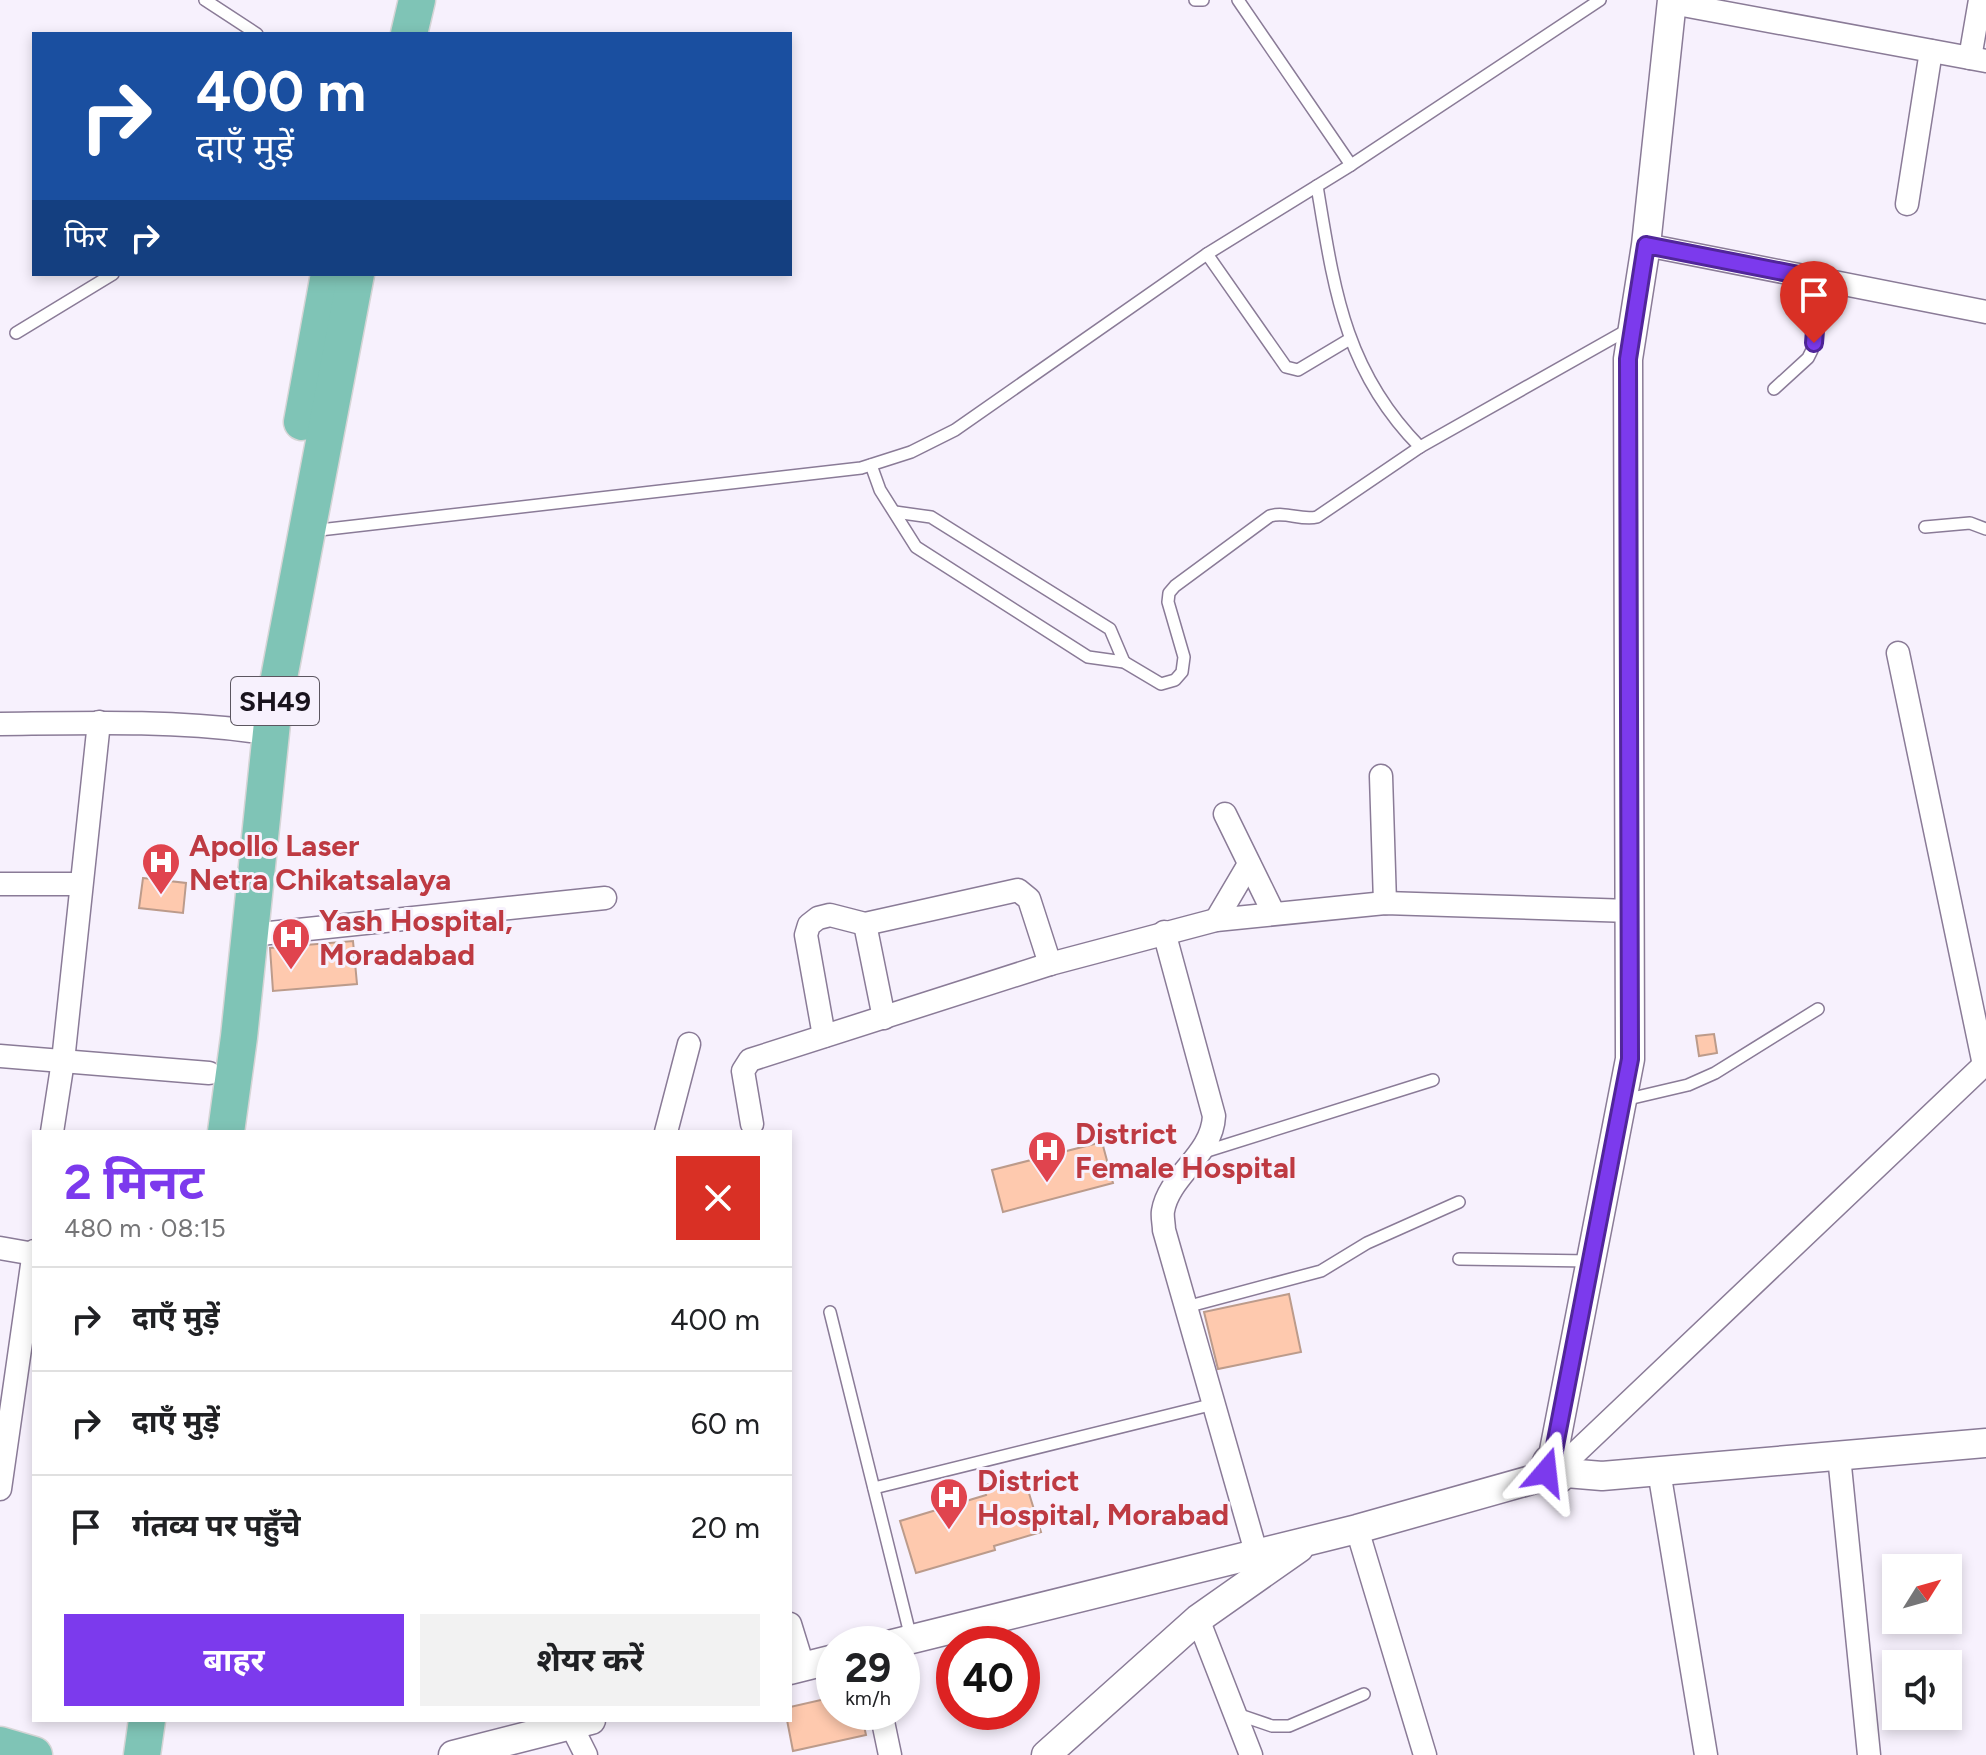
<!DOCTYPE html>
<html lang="hi">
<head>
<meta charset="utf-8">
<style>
	:root { --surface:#fff; --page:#f2f2f2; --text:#202124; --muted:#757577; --line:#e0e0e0; --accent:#7c3aed }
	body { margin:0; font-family:Figtree,"Noto Sans Devanagari",sans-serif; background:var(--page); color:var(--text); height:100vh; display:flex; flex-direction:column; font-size:30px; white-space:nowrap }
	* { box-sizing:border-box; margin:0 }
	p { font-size:26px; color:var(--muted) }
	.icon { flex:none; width:44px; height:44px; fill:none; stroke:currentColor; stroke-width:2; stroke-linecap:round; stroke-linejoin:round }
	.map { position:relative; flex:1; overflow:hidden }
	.details { position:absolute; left:32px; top:1130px; width:760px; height:592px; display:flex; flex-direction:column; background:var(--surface); border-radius:0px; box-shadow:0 4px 12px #0003 }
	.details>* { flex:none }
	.hud { position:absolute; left:32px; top:32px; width:760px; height:244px; border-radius:0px; box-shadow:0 4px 12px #0003; background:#1a4fa0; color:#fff; overflow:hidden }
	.needle { width:52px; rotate:53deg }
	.buttons { position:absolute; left:1882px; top:1554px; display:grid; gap:16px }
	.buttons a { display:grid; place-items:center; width:80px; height:80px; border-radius:0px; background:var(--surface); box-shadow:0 4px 12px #0003; font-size:40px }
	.speed { position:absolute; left:816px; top:1626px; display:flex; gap:16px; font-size:40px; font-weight:700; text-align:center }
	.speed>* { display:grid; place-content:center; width:104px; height:104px; border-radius:50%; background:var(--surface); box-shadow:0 4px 12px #0003; line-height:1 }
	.speed small { font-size:20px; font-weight:400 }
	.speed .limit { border:12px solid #d22; background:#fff; color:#111 }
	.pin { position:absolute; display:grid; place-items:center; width:68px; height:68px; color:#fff; margin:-82px -34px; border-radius:50% 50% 50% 0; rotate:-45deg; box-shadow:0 0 8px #0007 }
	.pin .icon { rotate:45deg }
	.me { position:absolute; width:88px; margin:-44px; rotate:17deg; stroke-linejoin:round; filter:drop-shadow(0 0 6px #0008) }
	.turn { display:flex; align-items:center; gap:28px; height:168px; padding:0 32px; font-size:36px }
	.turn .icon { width:104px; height:104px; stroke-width:2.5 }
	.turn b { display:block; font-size:56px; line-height:68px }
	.then { display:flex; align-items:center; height:76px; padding:0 32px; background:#0003; gap:16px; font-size:30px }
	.round { display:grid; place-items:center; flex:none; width:84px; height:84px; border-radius:0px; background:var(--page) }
	.headline { display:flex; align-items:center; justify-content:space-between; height:136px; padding:0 32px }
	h1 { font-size:48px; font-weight:700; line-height:60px; color:var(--accent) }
	.primary-button { display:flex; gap:16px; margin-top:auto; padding:16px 32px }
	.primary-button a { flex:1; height:92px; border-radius:0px; background:var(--accent); color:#fff; font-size:32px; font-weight:700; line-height:92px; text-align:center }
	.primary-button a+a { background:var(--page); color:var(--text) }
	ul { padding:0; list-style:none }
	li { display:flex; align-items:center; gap:24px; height:104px; padding:0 32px; border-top:2px solid var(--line) }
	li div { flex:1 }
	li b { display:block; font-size:30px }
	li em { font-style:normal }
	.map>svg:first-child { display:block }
	.building { fill:#fec9ae; stroke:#bc9b8b; stroke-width:2 }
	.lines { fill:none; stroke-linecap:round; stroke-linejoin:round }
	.service-casing { stroke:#8a7b97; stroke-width:14 }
	.minor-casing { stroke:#8a7b97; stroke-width:25 }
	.tertiary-casing { stroke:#8a7b97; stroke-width:31 }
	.primary-casing { stroke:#d6d5d6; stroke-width:39 }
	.service { stroke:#fff; stroke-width:11 }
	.minor { stroke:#fff; stroke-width:22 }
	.tertiary { stroke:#fff; stroke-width:28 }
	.primary { stroke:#7fc4b6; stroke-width:36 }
	.route-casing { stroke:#51269a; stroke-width:20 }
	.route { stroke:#7c3aed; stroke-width:14 }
	.labels { text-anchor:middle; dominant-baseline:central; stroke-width:6; stroke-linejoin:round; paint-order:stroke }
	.shield { fill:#f7f1fd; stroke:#5c5660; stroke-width:2 }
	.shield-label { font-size:28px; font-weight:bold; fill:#19131d }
	.health-label { font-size:30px; font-weight:bold; fill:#be3a42; stroke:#f7f1fd; text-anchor:start }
</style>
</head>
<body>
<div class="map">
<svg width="1986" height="1755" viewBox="0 0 1986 1755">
	<rect width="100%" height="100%" fill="#f7f1fd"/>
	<g class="building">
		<path d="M 143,878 L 186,883 L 183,913 L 139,908 Z"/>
		<path d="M 353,941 L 357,984 L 273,991 L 270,948 Z"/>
		<path d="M 1714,1034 L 1717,1053 L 1699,1056 L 1696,1036 Z"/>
		<path d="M 1102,1142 L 1113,1183 L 1003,1212 L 992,1170 Z"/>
		<path d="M 1289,1294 L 1301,1352 L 1218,1369 L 1204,1312 Z"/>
		<path d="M 1023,1474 L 1041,1532 L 994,1546 L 995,1550 L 916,1573 L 900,1521 L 986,1495 L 983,1486 Z"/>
		<path d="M 834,1697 L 834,1712 L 861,1712 L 866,1735 L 793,1751 L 787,1720 L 790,1720 L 790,1707 Z"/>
	</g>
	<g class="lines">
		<g class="service-casing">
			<g id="service">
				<path d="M 205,0 L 257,34"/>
				<path d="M 1195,0 L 1203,0"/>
				<path d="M 1238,0 L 1351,165"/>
				<path d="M 1317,186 C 1334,288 1344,370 1420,447"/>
				<path d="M 1207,254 L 1286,367 L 1298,370 L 1350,339"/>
				<path d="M 16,333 L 113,274"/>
				<path d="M 1774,389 L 1808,358 L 1812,350 L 1819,279"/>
				<path d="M 871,465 L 880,490 L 916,547 L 1088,657 L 1124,662 L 1161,684 L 1175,680 L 1182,672 L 1184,657 L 1168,602 L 1169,593 L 1175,586 L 1270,516 C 1286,511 1301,521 1317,517 L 1420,447 L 1629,329"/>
				<path d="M 895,512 L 931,517 L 1110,629 L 1124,662"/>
				<path d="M 1925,527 L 1970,523 L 1986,529"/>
				<path d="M 311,531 L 861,468 L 911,452 L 955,430 L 1207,254 L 1351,165 L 1600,0"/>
				<path d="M 1624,1100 L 1688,1085 L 1715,1073 L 1818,1009"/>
				<path d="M 1204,1152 L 1433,1080"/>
				<path d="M 1459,1259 L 1590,1261"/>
				<path d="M 1186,1307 L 1321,1271 L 1367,1243 L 1459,1202"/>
				<path d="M 830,1312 L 911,1638"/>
				<path d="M 874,1488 L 1214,1404"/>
				<path d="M 1237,1714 L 1272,1726 L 1289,1726 L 1364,1694"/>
			</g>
		</g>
		<g class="minor-casing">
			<g id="minor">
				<path d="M 1672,3 L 1986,61"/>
				<path d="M 1970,58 L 1980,0"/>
				<path d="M 1907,204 L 1931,51"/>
				<path d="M 1646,245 L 1986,312"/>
				<path d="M 1898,653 L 1984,1065"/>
				<path d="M 0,724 C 84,723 168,720 251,731"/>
				<path d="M 1381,776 L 1385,903"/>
				<path d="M 1225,814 L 1273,912"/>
				<path d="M 0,884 L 81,884"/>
				<path d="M 1216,920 L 1249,864"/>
				<path d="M 865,924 L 884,1018"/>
				<path d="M 1164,932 L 1214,1116 C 1212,1156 1169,1175 1163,1211 C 1162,1217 1164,1224 1164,1230 L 1256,1552"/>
				<path d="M 250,935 L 605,898"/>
				<path d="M 824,1036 L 806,935 L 809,925 L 818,918 L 830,915 L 865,924 L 1018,890 L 1029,899 L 1050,964"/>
				<path d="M 0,1056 L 209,1073"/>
				<path d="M 752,1124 L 743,1071 L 750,1060 L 1050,964 L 1216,920 L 1385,903 L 1630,911"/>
				<path d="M 52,1132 L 63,1061 L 99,722"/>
				<path d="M 666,1132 L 689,1044"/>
				<path d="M 0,1248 L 34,1254"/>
				<path d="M 1839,1456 L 1869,1755"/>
				<path d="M 1567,1461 L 1986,1063"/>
				<path d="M 1659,1471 L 1706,1755"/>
				<path d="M 0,1489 L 34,1251"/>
				<path d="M 1357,1529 L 1425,1755"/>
				<path d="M 1198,1619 L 1251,1755"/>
				<path d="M 790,1624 L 803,1666"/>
				<path d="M 881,1712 L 890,1755"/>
				<path d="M 571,1725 L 586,1755"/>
			</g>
		</g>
		<g class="tertiary-casing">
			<g id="tertiary">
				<path d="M 1553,1456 L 1630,1059 L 1628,359 L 1646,245 L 1672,0"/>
				<path d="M 1566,1473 L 1602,1476 L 1986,1443"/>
				<path d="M 892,1644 L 1357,1529 L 1549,1475 L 1560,1478 L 1568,1469 L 1564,1458 L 1557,1455 L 1548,1460 L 1545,1466 L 1549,1475"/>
				<path d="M 790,1670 L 834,1659"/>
				<path d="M 453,1755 L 591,1720"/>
				<path d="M 1046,1755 L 1198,1619 L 1299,1548"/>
			</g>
		</g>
		<g class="primary-casing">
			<g id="primary">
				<path d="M 409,34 L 417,0"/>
				<path d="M 302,422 L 329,274"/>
				<path d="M 226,1132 L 239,1037 L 274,704 L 356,274"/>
				<path d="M 0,1745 L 34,1755"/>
				<path d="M 142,1755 L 147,1720"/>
			</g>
		</g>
		<use href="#service" class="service"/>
		<use href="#minor" class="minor"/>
		<use href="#tertiary" class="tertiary"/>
		<use href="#primary" class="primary"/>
	</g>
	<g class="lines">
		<g class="route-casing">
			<path id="route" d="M 1546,1472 L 1546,1462 L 1553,1456 L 1630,1059 L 1628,359 L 1646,245 L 1819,279 L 1814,343"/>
		</g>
		<use href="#route" class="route"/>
	</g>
	<defs>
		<g id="hospital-pin" transform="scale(2)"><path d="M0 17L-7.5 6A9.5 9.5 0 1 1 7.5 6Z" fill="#e0444e" stroke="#f7f1fd"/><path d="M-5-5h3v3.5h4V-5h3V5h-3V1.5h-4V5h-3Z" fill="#fff"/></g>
	</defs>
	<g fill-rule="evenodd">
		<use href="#hospital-pin" x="161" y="862"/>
		<use href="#hospital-pin" x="291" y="937"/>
		<use href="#hospital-pin" x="1047" y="1150"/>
		<use href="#hospital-pin" x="949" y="1497"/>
	</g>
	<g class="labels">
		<rect class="shield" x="231" y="677" width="88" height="48" rx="6"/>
		<g class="shield-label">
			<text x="275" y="701">SH49</text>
		</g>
		<g class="health-label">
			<text x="189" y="845">Apollo Laser<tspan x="189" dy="34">Netra Chikatsalaya</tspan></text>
			<text x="319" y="920">Yash Hospital,<tspan x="319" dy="34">Moradabad</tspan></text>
			<text x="1075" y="1133">District<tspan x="1075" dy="34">Female Hospital</tspan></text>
			<text x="977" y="1480">District<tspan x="977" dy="34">Hospital, Morabad</tspan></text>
		</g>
	</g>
</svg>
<div class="buttons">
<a><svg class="needle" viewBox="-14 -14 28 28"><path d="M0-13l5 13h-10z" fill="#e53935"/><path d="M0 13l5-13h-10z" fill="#757577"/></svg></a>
<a><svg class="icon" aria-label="sound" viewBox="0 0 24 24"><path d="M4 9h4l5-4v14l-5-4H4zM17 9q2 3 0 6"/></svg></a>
</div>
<div class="speed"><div>29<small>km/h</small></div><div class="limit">40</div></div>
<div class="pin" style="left:1814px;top:343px;background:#d93025"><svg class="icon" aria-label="arrive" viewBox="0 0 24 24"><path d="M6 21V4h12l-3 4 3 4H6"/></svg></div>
<svg class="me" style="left:1546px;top:1472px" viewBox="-20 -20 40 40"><path d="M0-17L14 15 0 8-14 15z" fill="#7c3aed" stroke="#fff" stroke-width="4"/></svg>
<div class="hud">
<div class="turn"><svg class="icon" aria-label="right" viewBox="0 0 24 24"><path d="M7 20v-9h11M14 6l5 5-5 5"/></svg><div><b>400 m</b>दाएँ मुड़ें</div></div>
<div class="then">फिर<svg class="icon" aria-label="right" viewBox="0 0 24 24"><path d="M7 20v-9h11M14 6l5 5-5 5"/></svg></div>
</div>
<section class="details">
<div class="headline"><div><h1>2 मिनट</h1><p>480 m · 08:15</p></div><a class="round" style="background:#d93025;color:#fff"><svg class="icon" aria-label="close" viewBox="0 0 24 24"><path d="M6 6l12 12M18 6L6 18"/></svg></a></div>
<ul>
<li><svg class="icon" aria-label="right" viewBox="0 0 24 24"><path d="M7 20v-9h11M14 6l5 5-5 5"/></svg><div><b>दाएँ मुड़ें</b></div><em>400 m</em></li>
<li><svg class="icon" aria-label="right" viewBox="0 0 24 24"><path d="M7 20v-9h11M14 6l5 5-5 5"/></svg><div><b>दाएँ मुड़ें</b></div><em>60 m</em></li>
<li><svg class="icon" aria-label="arrive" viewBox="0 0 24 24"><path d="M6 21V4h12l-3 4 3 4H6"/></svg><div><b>गंतव्य पर पहुँचे</b></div><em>20 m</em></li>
</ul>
<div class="primary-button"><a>बाहर</a><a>शेयर करें</a></div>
</section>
</div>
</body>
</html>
